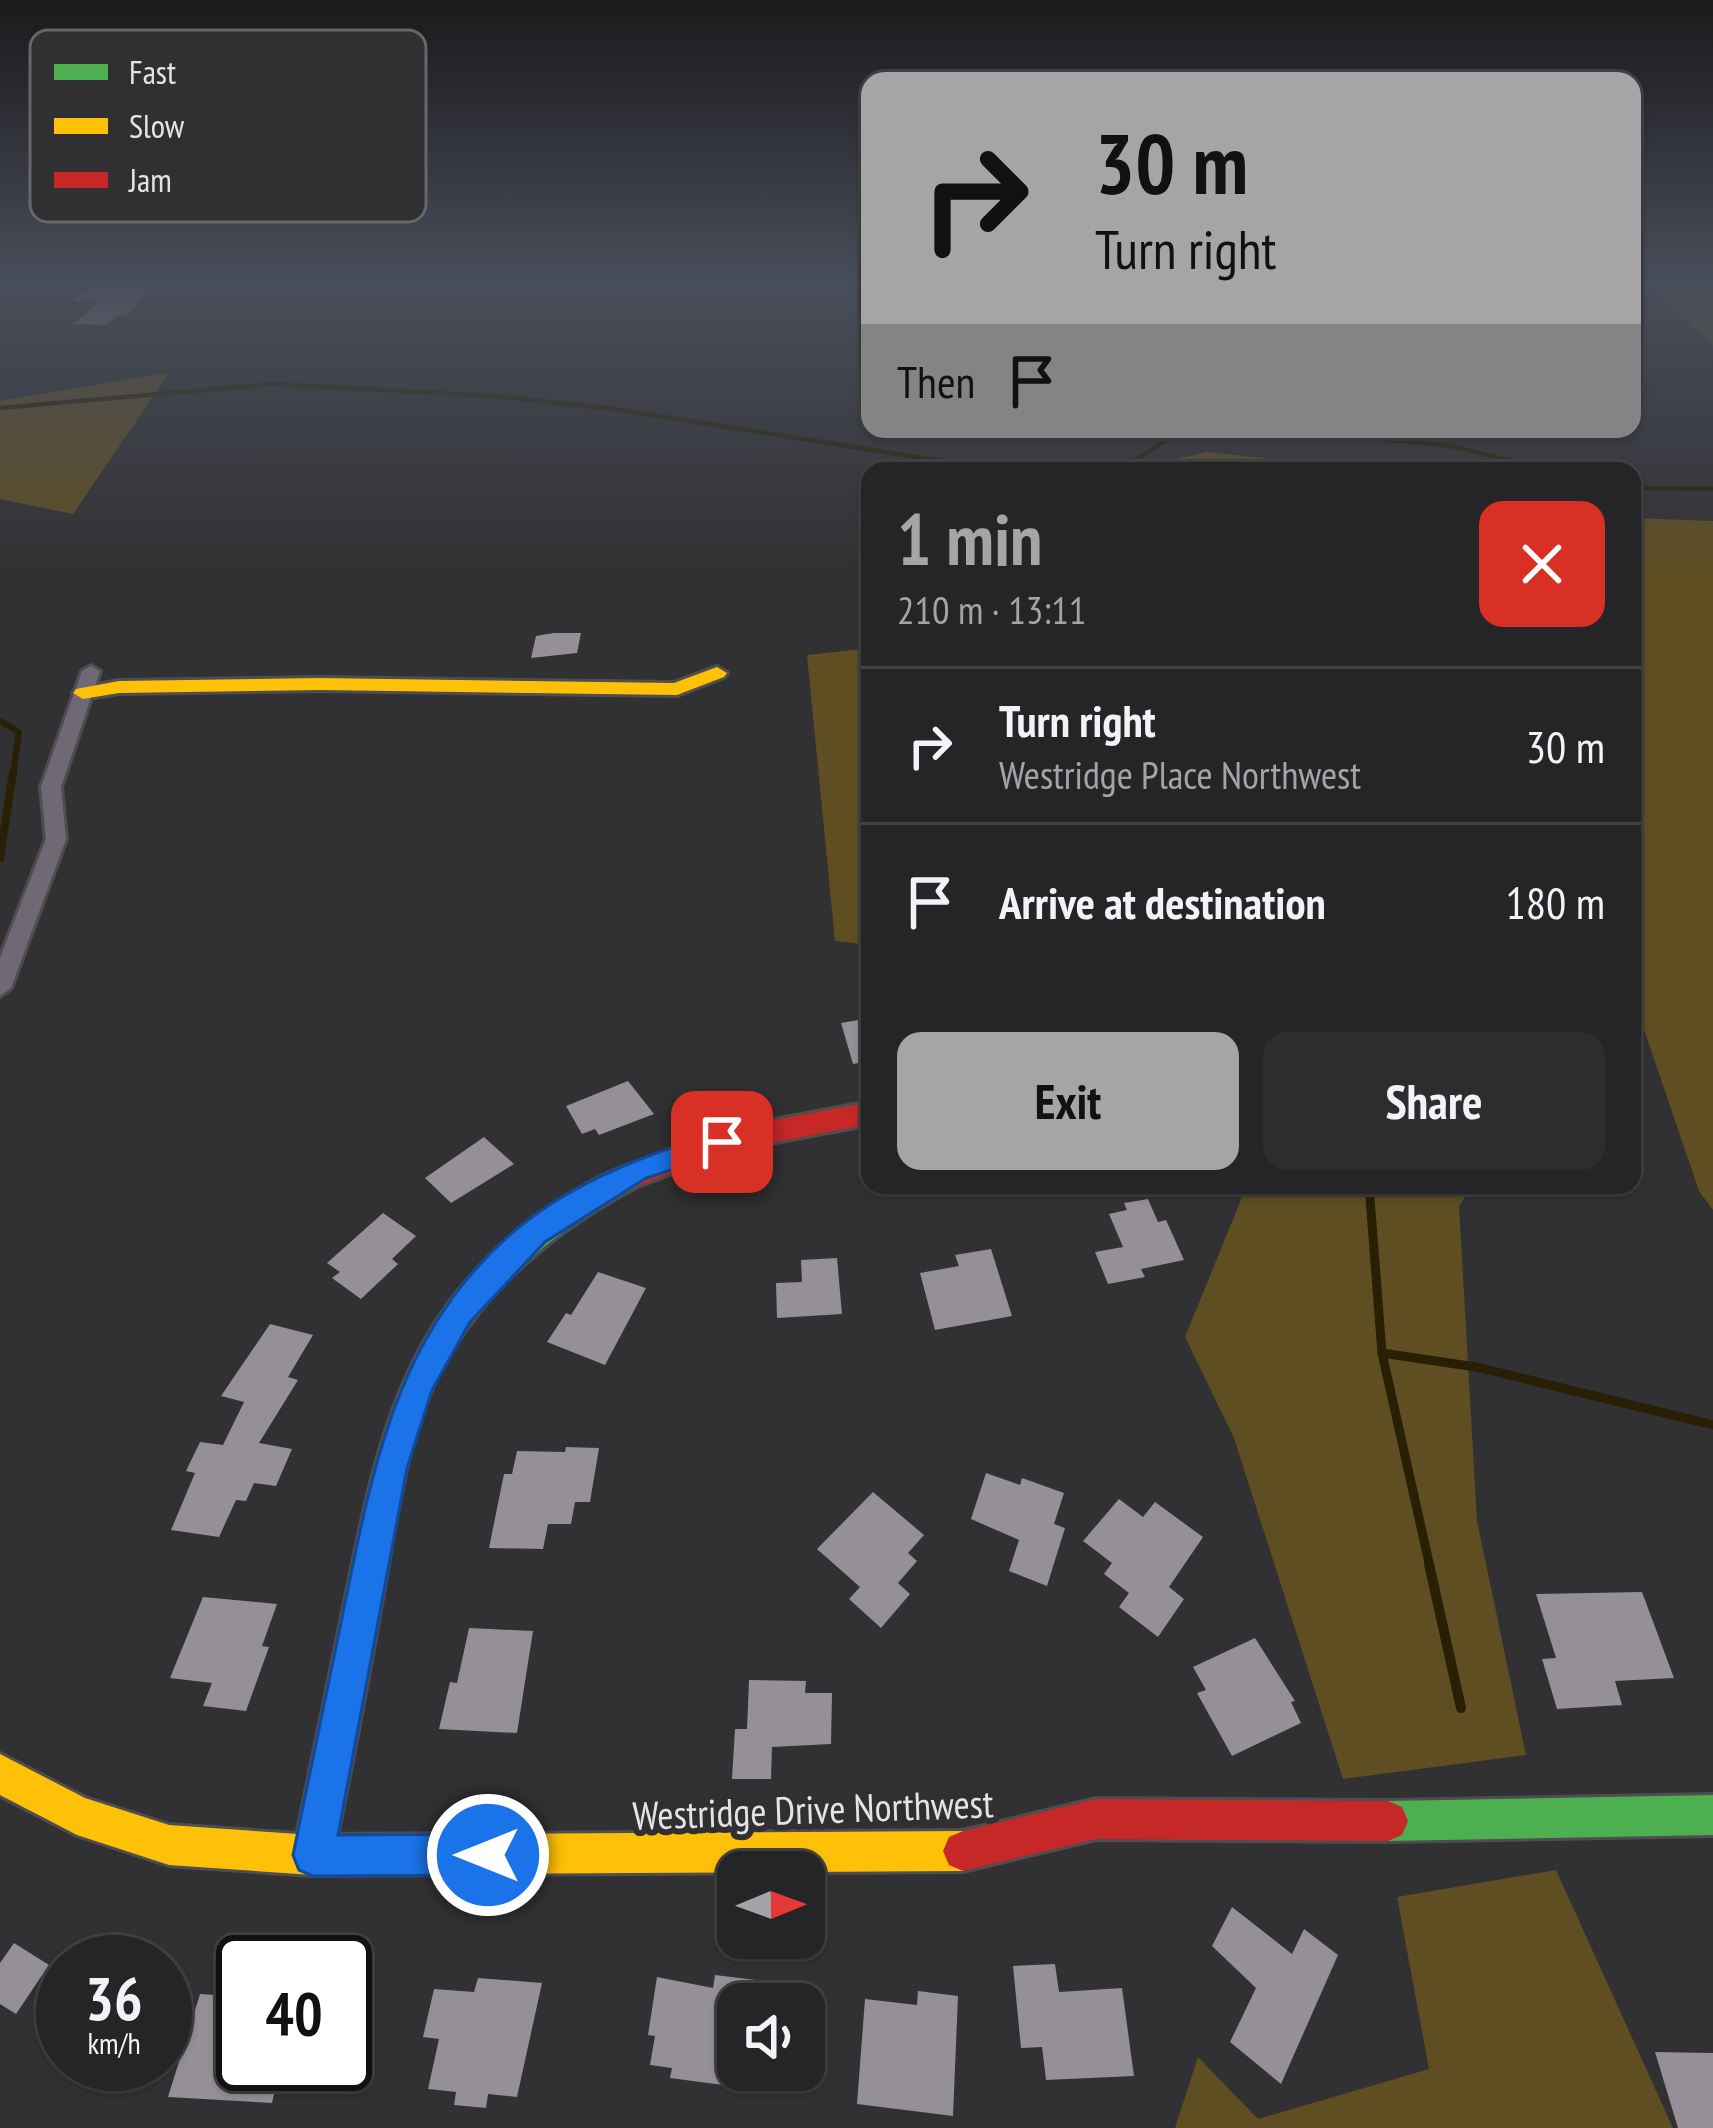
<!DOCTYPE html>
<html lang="en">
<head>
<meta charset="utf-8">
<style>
	:root { --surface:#252426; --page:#2d2c2e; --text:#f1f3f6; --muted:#a3a4a7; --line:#424143; --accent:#a6a4a7 }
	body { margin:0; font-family:"PT Sans Narrow",sans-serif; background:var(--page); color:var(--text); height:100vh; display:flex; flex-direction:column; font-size:45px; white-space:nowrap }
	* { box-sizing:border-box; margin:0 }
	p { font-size:39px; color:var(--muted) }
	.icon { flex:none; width:66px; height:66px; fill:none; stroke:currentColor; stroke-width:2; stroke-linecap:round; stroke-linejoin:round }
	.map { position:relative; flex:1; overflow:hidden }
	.sheet { position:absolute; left:861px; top:462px; width:780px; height:732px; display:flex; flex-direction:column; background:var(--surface); border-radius:24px; box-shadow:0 3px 9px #0004,0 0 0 3px var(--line) }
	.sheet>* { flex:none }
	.banner { position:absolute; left:861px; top:72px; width:780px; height:366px; border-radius:24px; box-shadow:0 3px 9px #0004,0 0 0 3px var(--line); background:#a6a4a7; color:#111; overflow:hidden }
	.needle { width:78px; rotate:89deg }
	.buttons { position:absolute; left:717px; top:1851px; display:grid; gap:24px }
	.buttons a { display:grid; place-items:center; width:108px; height:108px; border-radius:24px; background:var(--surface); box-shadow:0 3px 9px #0004,0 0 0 3px var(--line); font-size:60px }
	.speed { position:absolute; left:36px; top:1935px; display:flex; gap:24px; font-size:60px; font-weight:700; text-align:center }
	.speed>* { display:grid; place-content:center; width:156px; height:156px; border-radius:50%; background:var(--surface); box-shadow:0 3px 9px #0004,0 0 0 3px var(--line); line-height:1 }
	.speed small { font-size:30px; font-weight:400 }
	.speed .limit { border:6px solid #111; border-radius:18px; background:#fff; color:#111 }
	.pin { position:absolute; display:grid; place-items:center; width:102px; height:102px; color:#fff; margin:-51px; border-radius:24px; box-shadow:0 6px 18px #0006 }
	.me { position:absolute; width:132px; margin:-66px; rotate:270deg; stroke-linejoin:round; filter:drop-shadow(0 0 9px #0008) }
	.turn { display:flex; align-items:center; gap:42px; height:252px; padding:0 36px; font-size:54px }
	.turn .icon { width:156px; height:156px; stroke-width:2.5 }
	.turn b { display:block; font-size:84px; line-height:102px }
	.then { display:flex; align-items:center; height:114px; padding:0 36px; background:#0003; gap:24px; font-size:45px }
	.round { display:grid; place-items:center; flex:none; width:126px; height:126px; border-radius:24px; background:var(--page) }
	.head { display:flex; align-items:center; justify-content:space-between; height:204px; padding:0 36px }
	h1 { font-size:72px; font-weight:600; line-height:90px; color:var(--accent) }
	.primary-button { display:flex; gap:24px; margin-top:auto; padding:24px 36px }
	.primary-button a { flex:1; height:138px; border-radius:24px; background:var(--accent); color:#111; font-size:48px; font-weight:600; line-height:138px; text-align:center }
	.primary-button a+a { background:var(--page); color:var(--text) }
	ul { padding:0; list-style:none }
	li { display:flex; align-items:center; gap:36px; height:156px; padding:0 36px; border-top:3px solid var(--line) }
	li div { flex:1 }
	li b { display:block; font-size:45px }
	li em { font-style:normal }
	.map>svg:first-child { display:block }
	.green { fill:#5e4e22 }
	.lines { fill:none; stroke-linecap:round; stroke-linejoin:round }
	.stream-far4 { stroke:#291f04; stroke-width:4.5 }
	.stream-far3 { stroke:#291f04; stroke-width:6 }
	.stream-far2 { stroke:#291f04; stroke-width:8 }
	.stream-far1 { stroke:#291f04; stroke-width:9 }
	.stream { stroke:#291f04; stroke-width:10 }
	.building { fill:#959097 }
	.street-casing { stroke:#4e4d4f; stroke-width:6 }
	.fast-casing { stroke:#4e4d4f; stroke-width:6 }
	.slow-casing { stroke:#4e4d4f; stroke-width:6 }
	.jam-casing { stroke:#4e4d4f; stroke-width:6 }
	.street { fill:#716875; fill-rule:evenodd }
	.fast { fill:#4caf50; fill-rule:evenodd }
	.slow { fill:#ffc107; fill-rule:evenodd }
	.jam { fill:#c62828; fill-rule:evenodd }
	.route { fill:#1a73e8; stroke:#114b97; stroke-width:3 }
	.labels { text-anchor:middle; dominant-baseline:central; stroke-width:12; stroke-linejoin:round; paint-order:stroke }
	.near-street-label { font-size:39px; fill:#e5e3e6; stroke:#322f33 }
	.key { fill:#322f33; stroke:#686569; stroke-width:3 }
	.key-label { font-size:33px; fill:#e5e3e6 }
</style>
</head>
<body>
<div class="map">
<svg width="1713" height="2128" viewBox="0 0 1713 2128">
	<rect width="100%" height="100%" fill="#313032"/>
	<g class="green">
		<path d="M 1643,281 L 1713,281 L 1713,346 Z"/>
		<path d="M 169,373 L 73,514 L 0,499 L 0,401 Z"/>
		<path d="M 1206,452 L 1392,471 L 1141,471 L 1146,466 Z"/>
		<path d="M 1632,518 L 1713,521 L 1713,1210 L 1699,1191 L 1639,1015 L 1632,1016 Z"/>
		<path d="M 870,648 L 870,945 L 835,941 L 807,655 Z"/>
		<path d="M 1247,1185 L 1473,1185 L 1459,1206 L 1477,1521 L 1526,1755 L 1343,1779 L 1234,1438 L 1185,1337 Z"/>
		<path d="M 1556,1870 L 1673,2128 L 1175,2128 L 1198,2057 L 1258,2119 L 1429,2069 L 1397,1897 Z"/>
	</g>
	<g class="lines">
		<g class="stream-far4">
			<path d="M 0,408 L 272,384 L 494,396 L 614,409 L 1005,471"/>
			<path d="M 1143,429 L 1167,439"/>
			<path d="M 1286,429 L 1450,446 L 1554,471"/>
			<path d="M 1106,471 L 1128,465 L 1167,439 L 1259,429"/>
			<path d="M 1632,488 L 1713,489"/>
		</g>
		<path class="stream-far3" d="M 0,721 L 19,732 L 13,775"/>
		<path class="stream-far2" d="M 0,858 L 13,772"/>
		<g class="stream-far1">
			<path d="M 1369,1185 L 1382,1353 L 1430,1567"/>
			<path d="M 1382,1353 L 1476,1367 L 1713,1425"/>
		</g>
		<path class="stream" d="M 1429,1564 L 1461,1708"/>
	</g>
	<g class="building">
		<path d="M 95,281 L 161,281 L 125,316 L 116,316 L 106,325 L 74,324 L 99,301 L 73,301 Z"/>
		<path d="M 554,633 L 581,633 L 577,653 L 531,658 L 536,636 Z"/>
		<path d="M 870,1018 L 870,1061 L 853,1064 L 841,1023 Z"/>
		<path d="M 628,1081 L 654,1114 L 599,1135 L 595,1129 L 582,1134 L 566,1106 Z"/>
		<path d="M 484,1137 L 514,1164 L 451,1203 L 425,1178 Z"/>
		<path d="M 1148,1199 L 1158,1222 L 1166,1220 L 1184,1260 L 1141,1269 L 1145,1277 L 1108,1284 L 1095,1252 L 1123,1247 L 1109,1214 L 1127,1210 L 1124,1203 Z"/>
		<path d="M 383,1213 L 416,1236 L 392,1259 L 398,1264 L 361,1299 L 332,1278 L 340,1272 L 327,1263 Z"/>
		<path d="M 991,1249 L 1012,1316 L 935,1330 L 920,1273 L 959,1266 L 955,1255 Z"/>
		<path d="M 837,1258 L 842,1314 L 777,1318 L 776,1283 L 802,1282 L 801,1260 Z"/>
		<path d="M 598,1272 L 646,1288 L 605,1365 L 547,1342 L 566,1313 L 571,1315 Z"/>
		<path d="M 270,1324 L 313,1335 L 288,1377 L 298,1380 L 259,1443 L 292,1449 L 276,1486 L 254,1483 L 246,1501 L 236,1500 L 219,1537 L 171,1530 L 195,1473 L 186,1471 L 200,1442 L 223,1445 L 244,1402 L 221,1396 Z"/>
		<path d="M 566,1447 L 599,1448 L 590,1502 L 575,1502 L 571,1524 L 548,1524 L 543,1549 L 489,1548 L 504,1474 L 512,1474 L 517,1451 L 565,1452 Z"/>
		<path d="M 986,1473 L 1020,1485 L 1022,1478 L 1064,1493 L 1054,1524 L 1065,1528 L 1047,1586 L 1009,1571 L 1019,1540 L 971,1519 Z"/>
		<path d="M 873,1492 L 924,1535 L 908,1553 L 917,1561 L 898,1583 L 910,1594 L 881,1628 L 849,1599 L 860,1587 L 817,1549 Z"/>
		<path d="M 1119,1499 L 1143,1517 L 1155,1502 L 1203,1537 L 1169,1587 L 1184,1599 L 1158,1637 L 1119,1607 L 1129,1593 L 1104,1574 L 1112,1563 L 1083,1541 Z"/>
		<path d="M 1642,1592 L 1674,1678 L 1615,1681 L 1622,1705 L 1557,1709 L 1542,1659 L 1556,1658 L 1536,1594 Z"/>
		<path d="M 203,1597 L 277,1604 L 262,1646 L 269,1647 L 246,1711 L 203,1706 L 212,1683 L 170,1678 Z"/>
		<path d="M 469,1628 L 533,1631 L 517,1733 L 439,1729 L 450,1682 L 457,1683 Z"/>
		<path d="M 1255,1638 L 1295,1701 L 1291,1702 L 1301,1723 L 1232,1756 L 1197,1693 L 1206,1690 L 1193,1667 Z"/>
		<path d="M 749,1680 L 806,1681 L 805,1693 L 832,1693 L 831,1744 L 772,1747 L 771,1779 L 732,1779 L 735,1729 L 747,1729 Z"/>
		<path d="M 1232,1907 L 1292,1954 L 1304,1929 L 1338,1955 L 1281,2084 L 1230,2042 L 1256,1988 L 1212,1946 Z"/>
		<path d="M 14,1943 L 49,1965 L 16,2014 L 0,2004 L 0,1963 Z"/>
		<path d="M 1055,1964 L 1059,1992 L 1122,1988 L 1134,2076 L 1046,2080 L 1042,2047 L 1021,2048 L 1013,1966 Z"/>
		<path d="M 715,1975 L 764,1981 L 761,2004 L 738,2004 L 738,2087 L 670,2078 L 672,2068 L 650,2065 L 655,2036 L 648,2035 L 657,1977 L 713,1988 Z"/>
		<path d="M 478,1978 L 542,1983 L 517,2097 L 488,2094 L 486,2108 L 454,2105 L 456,2092 L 428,2089 L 439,2039 L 423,2037 L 434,1989 L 474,1992 Z"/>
		<path d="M 918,1991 L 958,1996 L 953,2116 L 857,2104 L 865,1999 L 917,2005 Z"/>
		<path d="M 200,1994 L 243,1997 L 243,2064 L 281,2064 L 272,2103 L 168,2097 Z"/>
		<path d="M 1655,2052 L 1713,2053 L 1713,2128 L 1678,2128 Z"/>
	</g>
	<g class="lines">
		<g class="street-casing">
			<path id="street" d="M 91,666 L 100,671 L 61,787 L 66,839 L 11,988 L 0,996 L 0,958 L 46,839 L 41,787 L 82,671 Z"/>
		</g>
		<g class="fast-casing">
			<g id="fast">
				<path d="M 629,1165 L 639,1169 L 643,1177 L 639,1185 C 544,1235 459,1309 422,1413 C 402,1471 394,1532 383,1593 C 368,1680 351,1768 333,1855 L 327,1869 L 313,1875 L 299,1869 L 293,1855 C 310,1774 327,1693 343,1612 C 374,1461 395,1326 526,1225 C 557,1201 592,1178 629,1165 Z"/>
				<path d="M 1713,1795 L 1713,1835 L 1388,1841 L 1374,1835 L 1368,1821 L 1374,1807 L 1388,1801 Z"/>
			</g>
		</g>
		<g class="slow-casing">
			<g id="slow">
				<path d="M 717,667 L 727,673 L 724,677 L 677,695 L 320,690 L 119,693 L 83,699 L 73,693 L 76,689 L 119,681 L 320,678 L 674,683 Z"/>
				<path d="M 0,1754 L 85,1798 L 169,1825 L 313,1835 L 963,1831 L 977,1837 L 983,1851 L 977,1865 L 963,1871 L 313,1875 L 169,1865 L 77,1835 L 0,1795 Z"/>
			</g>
		</g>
		<g class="jam-casing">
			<g id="jam">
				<path d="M 870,1102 L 870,1124 L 735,1150 L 629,1189 L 619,1185 L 615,1177 L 619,1169 L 732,1128 Z"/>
				<path d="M 1096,1799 L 1388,1801 L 1402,1807 L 1408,1821 L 1402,1835 L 1388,1841 L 1096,1839 L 963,1871 L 949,1865 L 943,1851 L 949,1837 L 963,1831 Z"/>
			</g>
		</g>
		<use href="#street" class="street"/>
		<use href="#fast" class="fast"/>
		<use href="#slow" class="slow"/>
		<use href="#jam" class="jam"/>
	</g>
	<linearGradient id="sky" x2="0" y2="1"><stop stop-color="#1b1a1c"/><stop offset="0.49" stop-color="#484e5a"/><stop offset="1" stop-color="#484e5a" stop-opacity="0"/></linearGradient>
	<rect width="1713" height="579" fill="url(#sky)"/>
	<path class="route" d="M 722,1131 L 732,1134 L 736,1142 L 732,1150 L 646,1178 L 545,1242 L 470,1322 L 432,1390 L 407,1468 L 338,1835 L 488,1834 L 503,1840 L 509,1855 L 503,1869 L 488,1875 L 313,1876 L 299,1870 L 293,1855 C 310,1774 326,1694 343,1613 C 373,1466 398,1323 524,1223 C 583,1177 652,1153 722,1131 Z"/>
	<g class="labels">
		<g class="near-street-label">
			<text transform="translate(813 1809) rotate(-2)">Westridge Drive Northwest</text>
		</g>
	</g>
	<rect x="30" y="30" width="396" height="192" rx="18" class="key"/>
	<rect x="54" y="64" width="54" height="16" fill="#4caf50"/>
	<rect x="54" y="118" width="54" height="16" fill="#ffc107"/>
	<rect x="54" y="172" width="54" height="16" fill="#c62828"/>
	<g class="key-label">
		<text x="129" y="84">Fast</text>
		<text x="129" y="138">Slow</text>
		<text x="129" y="192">Jam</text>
	</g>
</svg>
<div class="buttons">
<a><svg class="needle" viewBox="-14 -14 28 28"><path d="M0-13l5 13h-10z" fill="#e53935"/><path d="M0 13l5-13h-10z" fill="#a3a4a7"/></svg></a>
<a><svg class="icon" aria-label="sound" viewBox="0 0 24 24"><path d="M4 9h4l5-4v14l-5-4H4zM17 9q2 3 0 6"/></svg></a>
</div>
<div class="speed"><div>36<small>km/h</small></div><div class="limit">40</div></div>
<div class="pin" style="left:722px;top:1142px;background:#d93025"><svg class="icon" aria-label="arrive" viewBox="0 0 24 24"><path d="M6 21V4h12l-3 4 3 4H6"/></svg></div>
<svg class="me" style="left:488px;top:1855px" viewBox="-20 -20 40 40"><circle r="17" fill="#1a73e8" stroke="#fff" stroke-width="3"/><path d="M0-11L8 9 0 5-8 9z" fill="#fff"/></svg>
<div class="banner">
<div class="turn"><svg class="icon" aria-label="right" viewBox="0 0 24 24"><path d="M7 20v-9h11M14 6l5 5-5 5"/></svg><div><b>30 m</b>Turn right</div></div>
<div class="then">Then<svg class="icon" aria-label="arrive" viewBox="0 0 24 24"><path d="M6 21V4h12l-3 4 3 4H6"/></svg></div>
</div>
<section class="sheet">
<div class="head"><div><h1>1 min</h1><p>210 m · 13:11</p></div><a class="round" style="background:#d93025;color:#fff"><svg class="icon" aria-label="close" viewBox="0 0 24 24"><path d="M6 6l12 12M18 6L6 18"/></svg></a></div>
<ul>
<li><svg class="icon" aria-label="right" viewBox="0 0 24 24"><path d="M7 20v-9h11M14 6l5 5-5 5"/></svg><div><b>Turn right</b><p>Westridge Place Northwest</p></div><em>30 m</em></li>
<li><svg class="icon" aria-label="arrive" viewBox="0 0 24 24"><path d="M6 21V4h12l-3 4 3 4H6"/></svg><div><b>Arrive at destination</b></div><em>180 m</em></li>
</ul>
<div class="primary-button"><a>Exit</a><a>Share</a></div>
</section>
</div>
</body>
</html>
